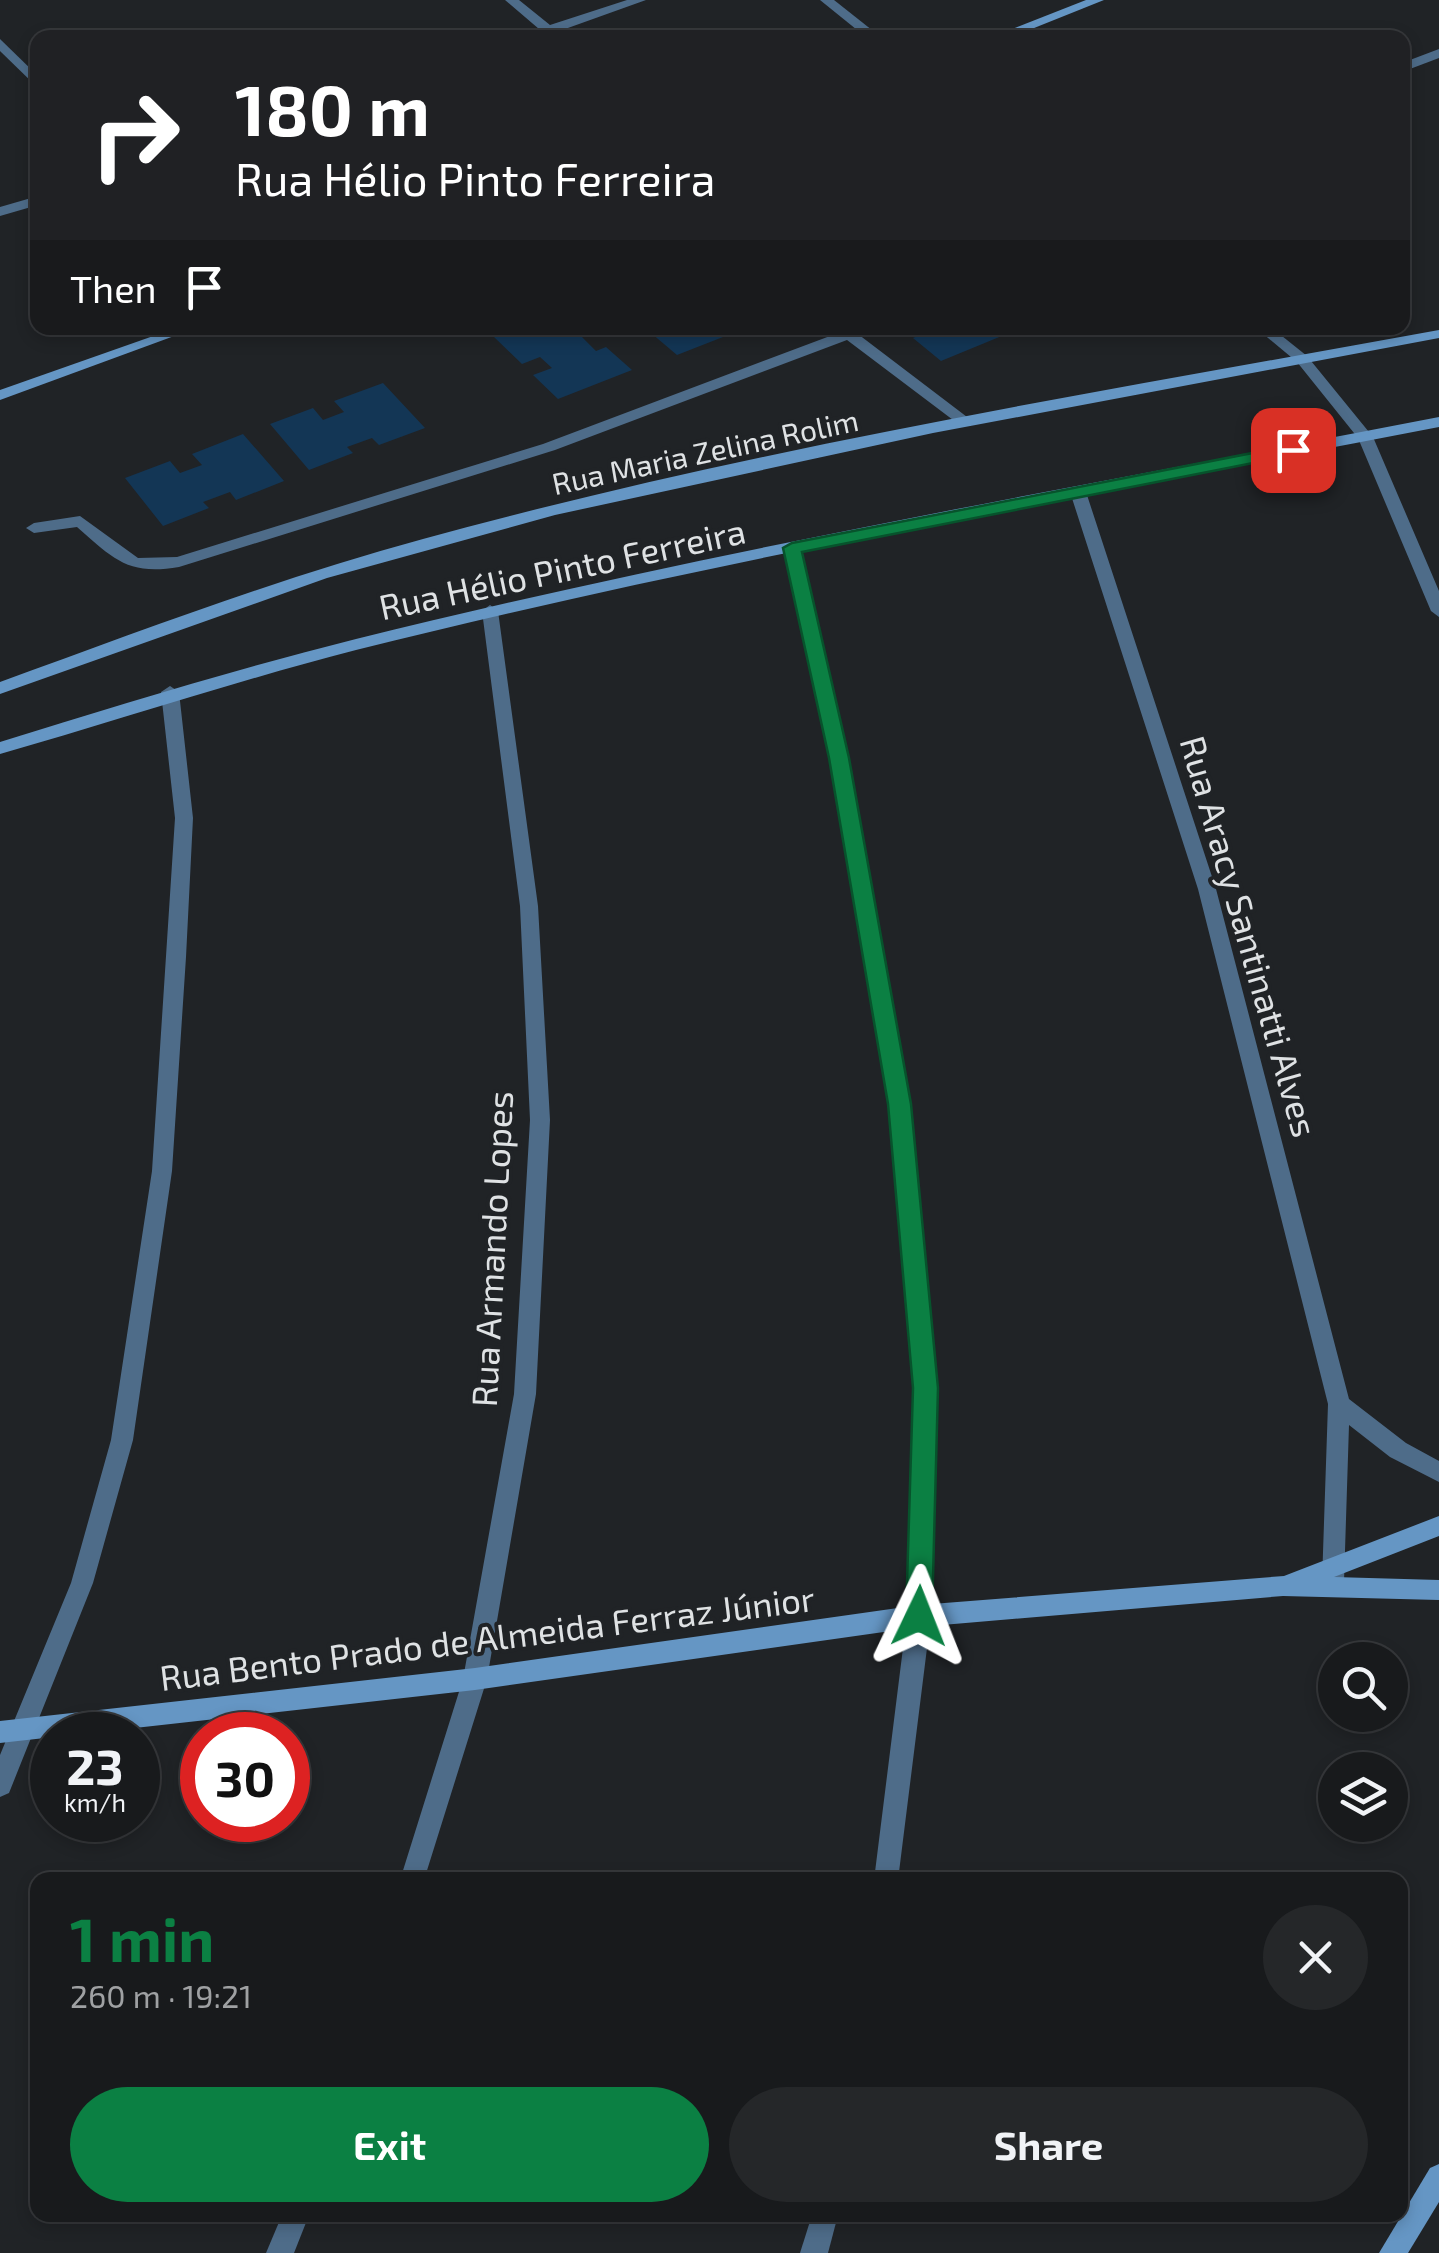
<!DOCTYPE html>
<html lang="en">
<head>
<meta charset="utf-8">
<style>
	:root { --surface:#181a1c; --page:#252729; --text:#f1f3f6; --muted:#9fa1a3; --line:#36383b; --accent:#0b8043 }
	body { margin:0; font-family:"Exo 2",sans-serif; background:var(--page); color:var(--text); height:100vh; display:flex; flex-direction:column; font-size:38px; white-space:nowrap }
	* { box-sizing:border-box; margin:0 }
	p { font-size:32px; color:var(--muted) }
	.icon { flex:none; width:55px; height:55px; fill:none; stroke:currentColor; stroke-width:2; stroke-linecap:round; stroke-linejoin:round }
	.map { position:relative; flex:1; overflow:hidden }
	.sheet { position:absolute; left:30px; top:1872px; width:1378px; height:350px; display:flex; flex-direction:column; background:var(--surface); border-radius:20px; box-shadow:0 5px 15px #0003,0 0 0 2px var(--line) }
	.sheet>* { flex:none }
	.guide { position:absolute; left:30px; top:30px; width:1380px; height:305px; border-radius:20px; box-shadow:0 5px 15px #0003,0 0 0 2px var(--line); background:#202124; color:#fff; overflow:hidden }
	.controls { position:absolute; left:1318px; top:1642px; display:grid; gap:20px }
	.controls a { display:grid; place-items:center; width:90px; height:90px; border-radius:50%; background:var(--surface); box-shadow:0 5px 15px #0003,0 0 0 2px var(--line); font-size:50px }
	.speed { position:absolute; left:30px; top:1712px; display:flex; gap:20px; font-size:50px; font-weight:700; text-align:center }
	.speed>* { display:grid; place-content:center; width:130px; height:130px; border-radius:50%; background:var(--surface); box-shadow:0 5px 15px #0003,0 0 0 2px var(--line); line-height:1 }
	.speed small { font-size:25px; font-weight:400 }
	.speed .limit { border:15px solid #d22; background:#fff; color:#111 }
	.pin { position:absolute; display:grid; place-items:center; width:85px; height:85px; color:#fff; margin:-42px; border-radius:20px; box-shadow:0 5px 15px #0006 }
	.me { position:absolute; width:110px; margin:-55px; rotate:2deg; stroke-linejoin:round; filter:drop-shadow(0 0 8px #0008) }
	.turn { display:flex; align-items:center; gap:35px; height:210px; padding:0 40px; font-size:45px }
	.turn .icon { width:130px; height:130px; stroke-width:2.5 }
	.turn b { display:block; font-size:70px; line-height:85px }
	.then { display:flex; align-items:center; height:95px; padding:0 40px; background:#0003; gap:20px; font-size:38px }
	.round { display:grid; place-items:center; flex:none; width:105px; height:105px; border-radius:52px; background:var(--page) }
	.summary { display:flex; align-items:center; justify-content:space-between; height:170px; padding:0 40px }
	h1 { font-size:60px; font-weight:700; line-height:75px; color:var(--accent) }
	.cta { display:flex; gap:20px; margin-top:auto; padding:20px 40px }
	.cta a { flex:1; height:115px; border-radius:60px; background:var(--accent); color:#fff; font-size:40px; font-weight:700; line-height:115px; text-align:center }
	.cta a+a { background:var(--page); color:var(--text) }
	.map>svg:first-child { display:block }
	.building { fill:#133655 }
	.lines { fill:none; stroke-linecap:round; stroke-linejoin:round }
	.street { fill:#4e6c89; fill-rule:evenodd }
	.secondary { fill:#6596c4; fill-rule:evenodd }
	.route { fill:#0b8043; stroke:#07532c; stroke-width:2.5 }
	.labels { text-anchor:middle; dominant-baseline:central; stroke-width:8; stroke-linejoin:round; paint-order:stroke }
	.far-street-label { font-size:30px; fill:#dfe2e4; stroke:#202326 }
	.street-label { font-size:35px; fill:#dfe2e4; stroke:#202326 }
</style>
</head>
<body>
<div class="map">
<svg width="1439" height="2253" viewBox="0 0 1439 2253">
	<rect width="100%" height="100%" fill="#202326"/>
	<g class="building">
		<path d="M 519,328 L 588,328 L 594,333 L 582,337 L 596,351 L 606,347 L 632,370 L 558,399 L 533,375 L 552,368 L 540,357 L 522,364 L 494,337 Z"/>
		<path d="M 664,328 L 746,328 L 677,355 L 651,333 Z"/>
		<path d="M 927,328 L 1003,328 L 1009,333 L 941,361 L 913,338 L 931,330 Z"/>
		<path d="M 383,383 L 425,428 L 379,445 L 372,438 L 347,447 L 353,453 L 309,470 L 270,424 L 313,408 L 323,420 L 344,412 L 334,401 Z"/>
		<path d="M 243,434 L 284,481 L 236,500 L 230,492 L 203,502 L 209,508 L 163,526 L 125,478 L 170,461 L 180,473 L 202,465 L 192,454 Z"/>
	</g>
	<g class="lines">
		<g class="street">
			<path d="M 505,0 L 519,0 L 550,25 L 627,0 L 646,0 L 540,38 L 519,38 L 539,29 Z"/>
			<path d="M 820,0 L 834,0 L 882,38 L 867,38 Z"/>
			<path d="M 0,39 L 38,76 L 38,88 L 0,51 Z"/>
			<path d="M 1439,49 L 1439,58 L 1402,72 L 1402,63 Z"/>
			<path d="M 38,196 L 38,205 L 0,216 L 0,207 Z"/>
			<path d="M 834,328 L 850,328 L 971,420 L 971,426 L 961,426 L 847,340 L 555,450 L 179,567 C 127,576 113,558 77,527 L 34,533 L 26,528 L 34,523 L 80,516 L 138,558 L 177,557 L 543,444 L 838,333 Z"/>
			<path d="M 1256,328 L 1272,328 L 1307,356 L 1373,437 L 1439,591 L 1439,617 L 1431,611 L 1358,438 L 1297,362 Z"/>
			<path d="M 1078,487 L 1086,492 L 1216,889 L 1349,1399 L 1406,1443 L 1439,1461 L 1439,1482 L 1390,1457 L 1349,1425 L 1344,1582 L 1341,1589 L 1333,1592 L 1325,1589 L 1322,1582 L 1328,1404 L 1198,889 L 1070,492 Z"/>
			<path d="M 792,544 L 800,549 L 848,758 L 909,1104 L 936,1388 L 931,1616 L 898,1880 L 874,1880 L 907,1616 L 914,1388 L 889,1104 L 830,758 L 784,549 Z"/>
			<path d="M 490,605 L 498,611 L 538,906 L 550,1120 L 536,1394 L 487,1679 L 424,1880 L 400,1880 L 463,1679 L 514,1394 L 530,1120 L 520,906 L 482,611 Z"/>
			<path d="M 170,686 L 179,692 L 193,818 L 186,957 L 172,1171 L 133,1440 L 93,1583 L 9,1793 L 0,1797 L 0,1755 L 71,1583 L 111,1440 L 152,1171 L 175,818 L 161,692 Z"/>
			<path d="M 282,2215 L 309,2215 L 294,2253 L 266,2253 Z"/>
			<path d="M 812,2215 L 838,2215 L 828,2253 L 800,2253 Z"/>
		</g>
		<g class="secondary">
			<path d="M 1086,0 L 1104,0 L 1009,38 L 989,38 Z"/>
			<path d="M 176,328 L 196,328 L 0,400 L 0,390 Z"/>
			<path d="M 1439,330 L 1439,338 L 933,433 L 555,515 L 327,578 L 0,694 L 0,682 C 140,631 279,578 423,539 C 757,447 1099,392 1439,330 Z"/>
			<path d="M 1439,417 L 1439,427 C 1077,497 714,560 356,650 C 236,681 119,720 0,754 L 0,742 C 118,705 236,669 356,639 C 714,550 1077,487 1439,417 Z"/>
			<path d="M 1439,1516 L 1439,1536 L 1334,1577 L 1439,1580 L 1439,1600 L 1283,1596 L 919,1627 L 475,1690 L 0,1743 L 0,1721 L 475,1668 L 919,1605 L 1284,1576 Z"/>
			<path d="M 1439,2164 L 1439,2202 L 1408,2253 L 1379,2253 L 1430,2168 Z"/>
		</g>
	</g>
	<path class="route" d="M 1293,445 L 1302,450 L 1299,454 L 802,552 L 849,758 L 911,1104 L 938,1388 L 932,1616 L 928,1624 L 919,1627 L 909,1624 L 906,1616 L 913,1388 L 888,1104 L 829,758 L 783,548 L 792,543 Z"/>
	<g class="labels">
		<g class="far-street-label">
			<text transform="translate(705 451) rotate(-12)">Rua Maria Zelina Rolim</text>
		</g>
		<g class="street-label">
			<text transform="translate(562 568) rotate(-12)">Rua Hélio Pinto Ferreira</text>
			<text transform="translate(1250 936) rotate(74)">Rua Aracy Santinatti Alves</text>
			<text transform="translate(491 1249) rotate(-87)">Rua Armando Lopes</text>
			<text transform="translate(487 1637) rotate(-7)">Rua Bento Prado de Almeida Ferraz Júnior</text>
		</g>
	</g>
</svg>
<div class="controls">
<a><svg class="icon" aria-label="search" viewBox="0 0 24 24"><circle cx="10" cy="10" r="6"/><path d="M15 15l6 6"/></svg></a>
<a><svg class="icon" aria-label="layers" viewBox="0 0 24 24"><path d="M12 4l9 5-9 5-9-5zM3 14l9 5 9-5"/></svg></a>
</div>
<div class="speed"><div>23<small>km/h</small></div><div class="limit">30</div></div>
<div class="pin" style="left:1293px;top:450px;background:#d93025"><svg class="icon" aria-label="arrive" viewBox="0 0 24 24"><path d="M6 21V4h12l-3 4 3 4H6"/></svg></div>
<svg class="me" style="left:919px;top:1616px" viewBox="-20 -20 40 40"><path d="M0-17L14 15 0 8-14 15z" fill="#0b8043" stroke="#fff" stroke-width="4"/></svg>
<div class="guide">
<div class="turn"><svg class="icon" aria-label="right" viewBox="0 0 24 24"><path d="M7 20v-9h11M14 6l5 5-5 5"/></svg><div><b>180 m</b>Rua Hélio Pinto Ferreira</div></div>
<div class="then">Then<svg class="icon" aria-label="arrive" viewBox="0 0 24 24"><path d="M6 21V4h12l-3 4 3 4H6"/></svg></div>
</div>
<section class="sheet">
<div class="summary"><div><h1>1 min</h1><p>260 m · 19:21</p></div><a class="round"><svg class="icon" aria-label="close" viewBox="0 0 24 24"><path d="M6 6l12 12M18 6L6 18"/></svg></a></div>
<div class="cta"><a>Exit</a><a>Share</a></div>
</section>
</div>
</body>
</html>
